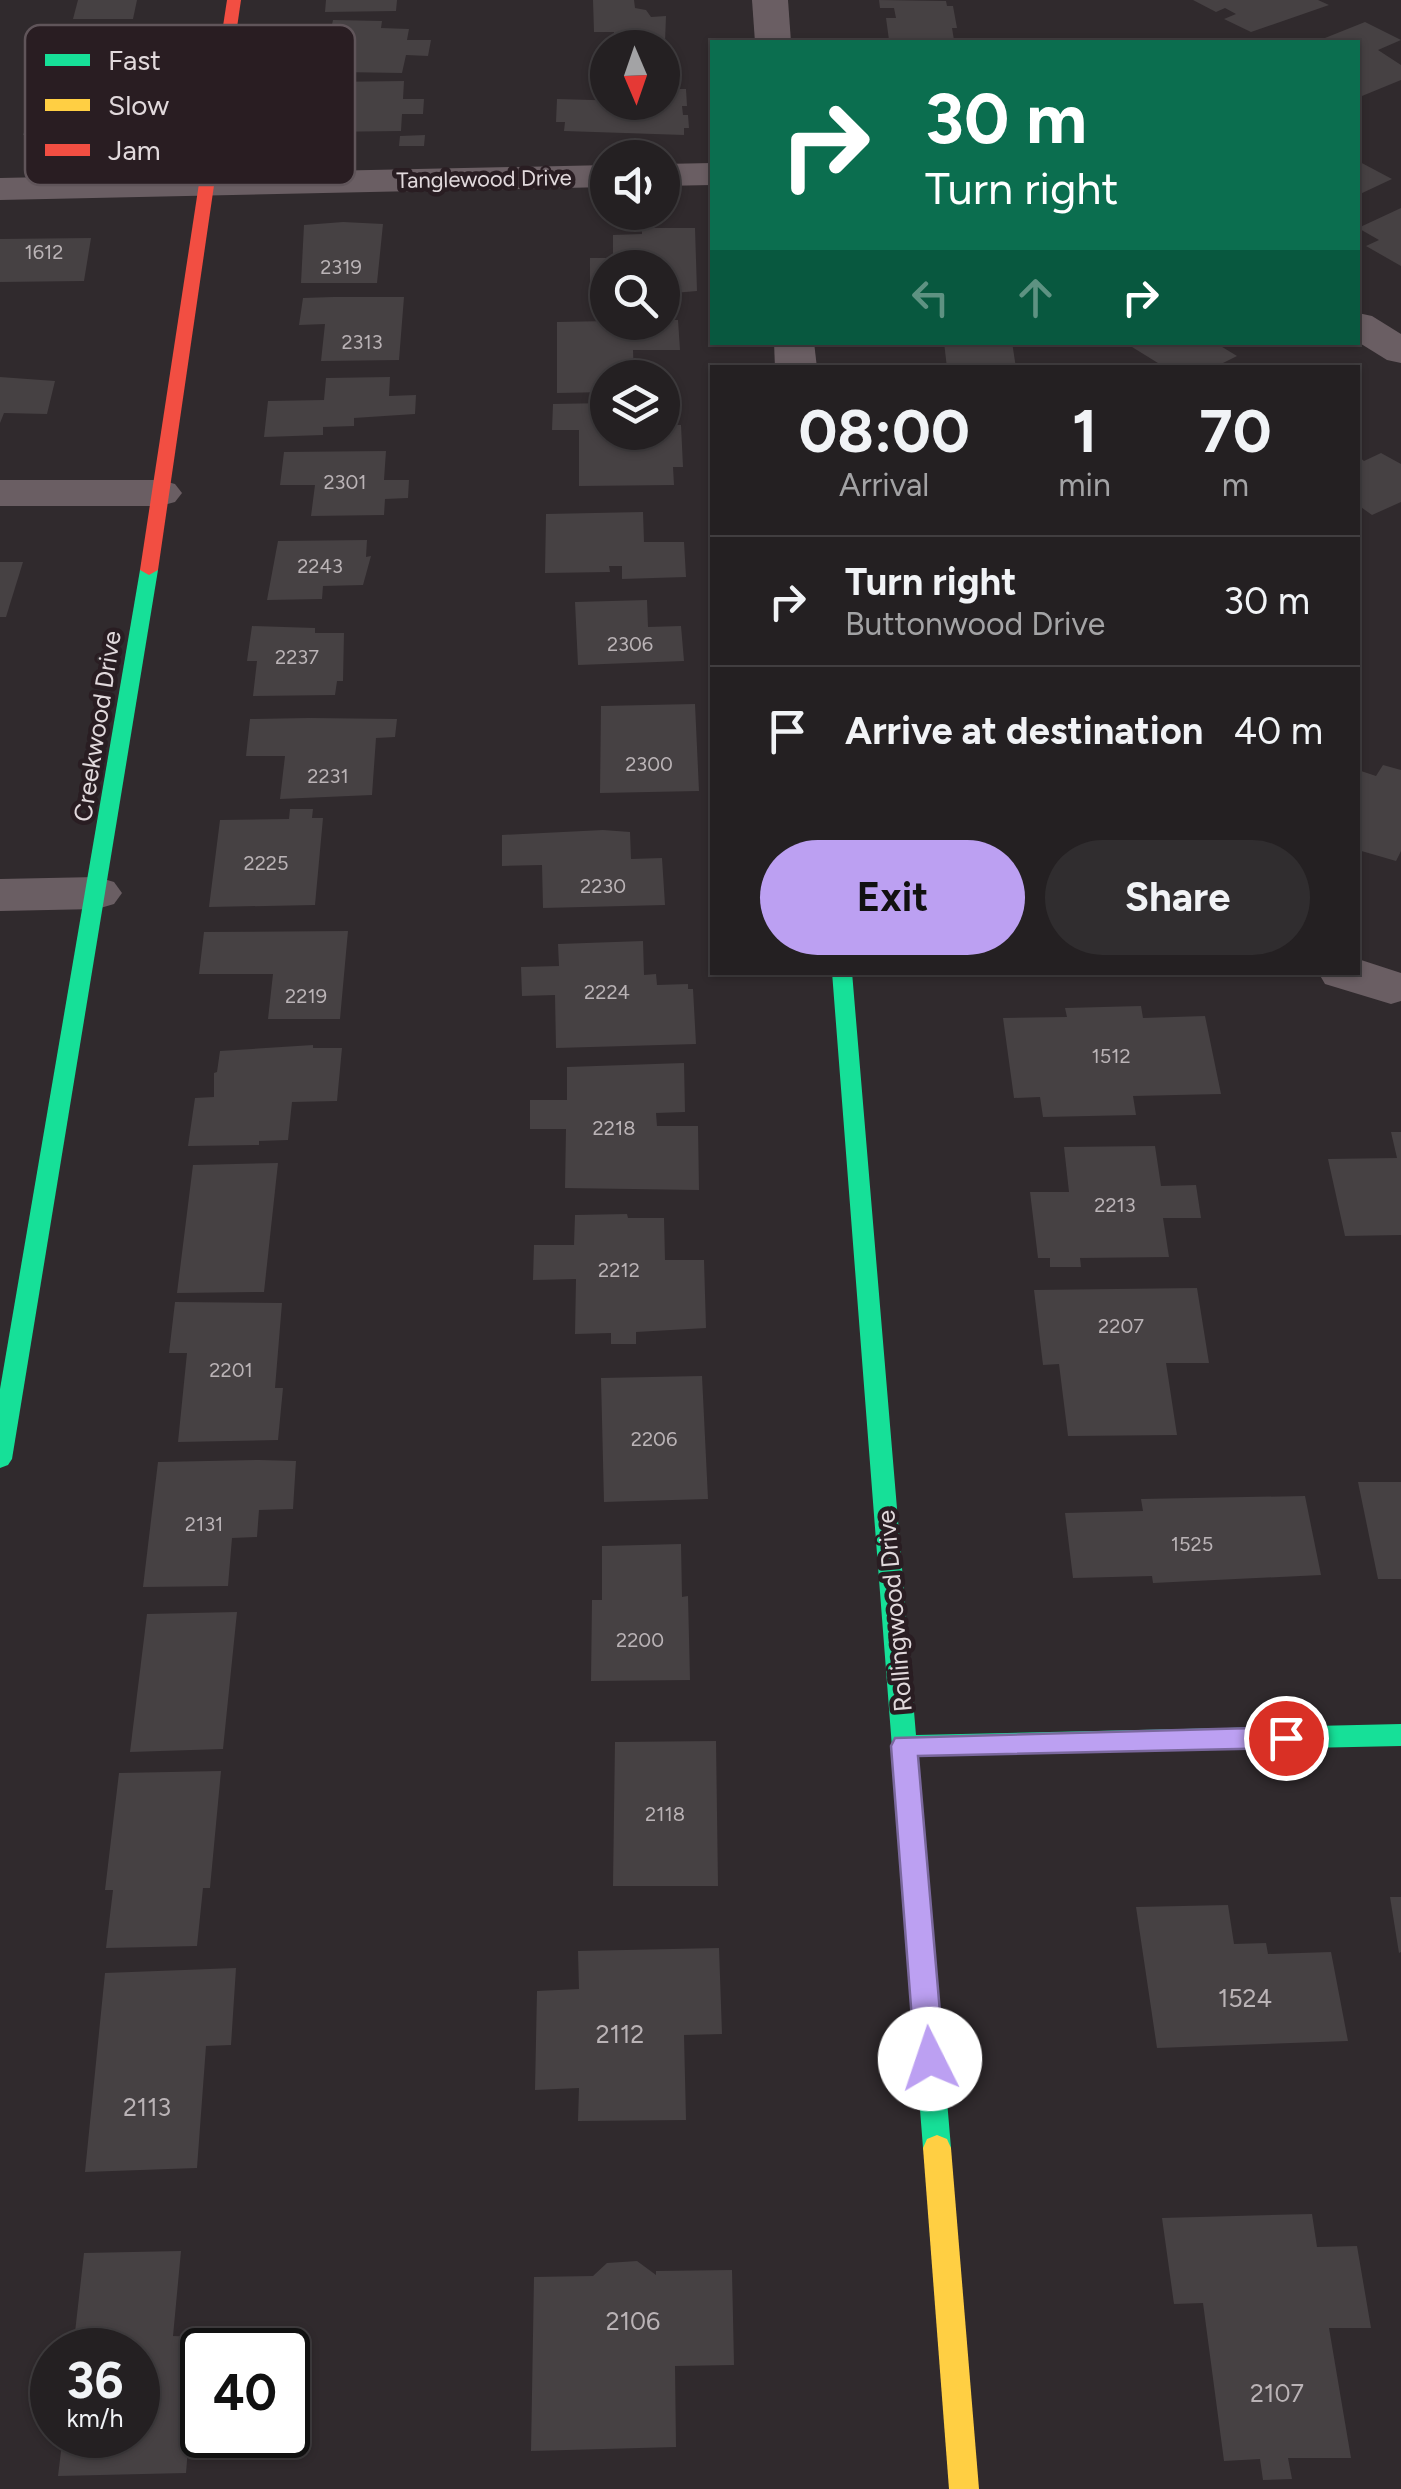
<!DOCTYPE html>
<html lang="en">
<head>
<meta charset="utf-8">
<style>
	:root { --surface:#242022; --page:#302d2f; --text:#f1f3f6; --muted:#a3a3a5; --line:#413e40; --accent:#bca0f2 }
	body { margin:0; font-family:Figtree,sans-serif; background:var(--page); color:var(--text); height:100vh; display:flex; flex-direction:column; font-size:38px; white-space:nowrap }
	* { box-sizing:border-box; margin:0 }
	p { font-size:32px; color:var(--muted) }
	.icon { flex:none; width:55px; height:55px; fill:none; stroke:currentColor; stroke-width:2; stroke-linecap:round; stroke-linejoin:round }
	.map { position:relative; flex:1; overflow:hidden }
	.drawer { position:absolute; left:710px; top:365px; width:650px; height:610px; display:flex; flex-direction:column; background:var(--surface); border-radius:0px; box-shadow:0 2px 8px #0004,0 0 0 2px var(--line) }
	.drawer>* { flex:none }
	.hud { position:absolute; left:710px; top:40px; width:650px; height:305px; border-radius:0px; box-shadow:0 2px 8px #0004,0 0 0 2px var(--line); background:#0b6e4f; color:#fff; overflow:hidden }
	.needle { width:65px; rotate:178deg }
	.controls { position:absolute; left:590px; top:30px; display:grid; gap:20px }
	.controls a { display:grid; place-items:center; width:90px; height:90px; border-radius:50%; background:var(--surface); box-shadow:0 2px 8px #0004,0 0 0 2px var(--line); font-size:50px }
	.speed { position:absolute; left:30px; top:2328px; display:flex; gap:20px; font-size:50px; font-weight:700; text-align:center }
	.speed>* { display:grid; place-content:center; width:130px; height:130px; border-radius:50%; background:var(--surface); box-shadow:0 2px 8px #0004,0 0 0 2px var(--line); line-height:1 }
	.speed small { font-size:25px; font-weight:400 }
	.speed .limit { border:5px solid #111; border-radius:15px; background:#fff; color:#111 }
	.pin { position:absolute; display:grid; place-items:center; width:85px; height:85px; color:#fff; margin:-42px; border:5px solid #fff; border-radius:50%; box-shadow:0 2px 10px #0007 }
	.me { position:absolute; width:110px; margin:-55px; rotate:356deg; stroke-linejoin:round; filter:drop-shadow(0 0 8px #0008) }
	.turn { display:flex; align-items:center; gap:35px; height:210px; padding:0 50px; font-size:45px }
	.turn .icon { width:130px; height:130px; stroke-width:2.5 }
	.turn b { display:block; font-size:70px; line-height:85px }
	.lanes { display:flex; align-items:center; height:95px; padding:0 50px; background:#0003; justify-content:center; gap:50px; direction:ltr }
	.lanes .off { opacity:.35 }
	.eta { display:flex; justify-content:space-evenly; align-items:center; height:170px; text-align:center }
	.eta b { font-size:60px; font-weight:700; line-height:70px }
	.button { display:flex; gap:20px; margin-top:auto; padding:20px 50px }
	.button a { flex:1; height:115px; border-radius:60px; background:var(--accent); color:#111; font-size:40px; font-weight:700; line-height:115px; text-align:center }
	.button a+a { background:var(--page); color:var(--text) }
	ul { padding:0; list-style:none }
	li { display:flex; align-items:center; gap:30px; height:130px; padding:0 50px; border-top:2px solid var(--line) }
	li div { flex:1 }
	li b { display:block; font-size:38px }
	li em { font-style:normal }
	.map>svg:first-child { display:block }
	.building { fill:#464143 }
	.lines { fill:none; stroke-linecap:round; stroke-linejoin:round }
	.street { fill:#6a5e63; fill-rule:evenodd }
	.fast { fill:#16e098; fill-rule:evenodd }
	.slow { fill:#ffcf43; fill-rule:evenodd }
	.jam { fill:#f24e42; fill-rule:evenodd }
	.route { fill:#bca0f2; stroke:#7a689d; stroke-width:2.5 }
	.labels { text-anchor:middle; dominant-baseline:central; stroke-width:9; stroke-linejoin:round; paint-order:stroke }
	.number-label { font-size:20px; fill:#bab3b6 }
	.far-street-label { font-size:22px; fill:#e1d9dc; stroke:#291d22 }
	.street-label { font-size:25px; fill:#e1d9dc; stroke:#291d22 }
	.near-number-label { font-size:25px; fill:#bab3b6 }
	.key { fill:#291d22; stroke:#60555a; stroke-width:2.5 }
	.key-label { font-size:28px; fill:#e1d9dc }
</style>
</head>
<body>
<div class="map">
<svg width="1401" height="2489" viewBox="0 0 1401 2489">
	<rect width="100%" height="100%" fill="#302a2d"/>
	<g class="building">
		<path d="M 78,0 L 137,0 L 133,19 L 73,19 Z"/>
		<path d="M 326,0 L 397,0 L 396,11 L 325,12 Z"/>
		<path d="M 593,0 L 634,0 L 635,8 L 646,10 L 651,17 L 666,16 L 665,42 L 614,43 L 614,32 L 594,32 Z"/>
		<path d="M 879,0 L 946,1 L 947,6 L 953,6 L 957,28 L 952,28 L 954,40 L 889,40 L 886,18 L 896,18 L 894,8 L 880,8 Z"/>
		<path d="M 1193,0 L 1318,0 L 1329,5 L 1251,32 L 1224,19 L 1236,14 L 1225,8 L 1216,12 Z"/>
		<path d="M 333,20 L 382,21 L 381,28 L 409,29 L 407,40 L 431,40 L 428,56 L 406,55 L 402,73 L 340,72 L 343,62 L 331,62 L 335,43 L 328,43 Z"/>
		<path d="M 1365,22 L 1401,40 L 1378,50 L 1401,65 L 1401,80 L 1362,96 L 1358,94 L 1358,42 L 1315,42 Z"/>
		<path d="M 662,59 L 673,59 L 675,89 L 686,89 L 687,106 L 682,106 L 683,115 L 688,115 L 689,128 L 684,128 L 684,135 L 564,131 L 565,122 L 556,122 L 557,99 L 662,102 Z"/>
		<path d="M 404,81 L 403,99 L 424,99 L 423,114 L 402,114 L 401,131 L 322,132 L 328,82 Z"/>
		<path d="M 43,83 L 117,83 L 109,112 L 101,112 L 99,119 L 88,118 L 83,136 L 23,135 Z"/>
		<path d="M 425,135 L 424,146 L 399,146 L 400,136 Z"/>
		<path d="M 1358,161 L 1392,179 L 1358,195 Z"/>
		<path d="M 1401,208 L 1401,266 L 1366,246 L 1379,240 L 1358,228 Z"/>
		<path d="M 343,222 L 383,224 L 377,283 L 301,283 L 304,225 Z"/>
		<path d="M 642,228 L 695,228 L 697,291 L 662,294 L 662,268 L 608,268 L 608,282 L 590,282 L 590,258 L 613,258 L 613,235 L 642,234 Z"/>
		<path d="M 91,238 L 84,281 L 0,282 L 0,239 Z"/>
		<path d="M 333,297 L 404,297 L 399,360 L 321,361 L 325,324 L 299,325 L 303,298 Z"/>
		<path d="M 662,320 L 678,320 L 680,350 L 633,350 L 634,378 L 608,378 L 608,392 L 557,393 L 557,322 Z"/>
		<path d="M 944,342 L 1012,342 L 1016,368 L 947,368 Z"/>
		<path d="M 1124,342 L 1214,342 L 1237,356 L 1213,368 L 1166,368 Z"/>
		<path d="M 0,377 L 55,381 L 47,414 L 4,413 L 0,423 Z"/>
		<path d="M 390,377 L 389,396 L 416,395 L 415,414 L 354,418 L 354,426 L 323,427 L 323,435 L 264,437 L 268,401 L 324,400 L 326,378 Z"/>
		<path d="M 662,402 L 671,402 L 671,425 L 681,425 L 683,467 L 673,467 L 674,485 L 579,486 L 579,430 L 552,430 L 553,404 L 608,403 L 608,432 L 662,432 Z"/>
		<path d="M 386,451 L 384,480 L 409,480 L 408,498 L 385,499 L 384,515 L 311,516 L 315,485 L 280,485 L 284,452 Z"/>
		<path d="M 1381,453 L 1401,464 L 1401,502 L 1372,515 L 1358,505 L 1358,456 L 1364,461 Z"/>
		<path d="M 643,512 L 644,542 L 684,542 L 686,577 L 622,579 L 622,566 L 609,566 L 610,572 L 545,573 L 546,514 Z"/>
		<path d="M 367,540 L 366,557 L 371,556 L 363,585 L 323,586 L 322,599 L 267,600 L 278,541 Z"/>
		<path d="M 0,562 L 23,562 L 6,617 L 0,617 Z"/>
		<path d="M 647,600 L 648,627 L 681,626 L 684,661 L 578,665 L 575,602 Z"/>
		<path d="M 252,626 L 315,628 L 315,633 L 344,633 L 343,681 L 337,681 L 335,695 L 253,696 L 257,661 L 247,661 Z"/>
		<path d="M 695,704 L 699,791 L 600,793 L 601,706 Z"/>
		<path d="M 309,718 L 397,719 L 395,737 L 376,738 L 372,795 L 280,799 L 285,756 L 246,756 L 250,719 Z"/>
		<path d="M 1383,765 L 1401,770 L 1401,851 L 1396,861 L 1358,850 L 1358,770 L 1376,776 Z"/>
		<path d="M 290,809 L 313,809 L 312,818 L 323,818 L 315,905 L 209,907 L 220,820 L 289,819 Z"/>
		<path d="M 603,830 L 630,832 L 631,859 L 662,858 L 665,905 L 543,908 L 542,865 L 502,866 L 502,835 Z"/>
		<path d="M 348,931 L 340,1019 L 268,1019 L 273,974 L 199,974 L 204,932 Z"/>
		<path d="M 643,941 L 644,975 L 656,974 L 657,985 L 688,984 L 688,989 L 693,989 L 696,1044 L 556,1048 L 555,995 L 522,996 L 521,967 L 559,966 L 558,944 Z"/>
		<path d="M 1141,1006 L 1143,1018 L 1205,1016 L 1221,1094 L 1133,1096 L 1136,1115 L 1043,1117 L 1040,1097 L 1014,1098 L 1003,1018 L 1067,1017 L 1065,1008 Z"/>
		<path d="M 313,1045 L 313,1048 L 342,1048 L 337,1101 L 292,1102 L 288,1140 L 259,1141 L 259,1145 L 188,1146 L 195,1098 L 214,1097 L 214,1073 L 217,1072 L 220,1051 Z"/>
		<path d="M 684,1063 L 685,1112 L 656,1113 L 657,1126 L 698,1126 L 699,1190 L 565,1188 L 566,1129 L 530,1129 L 530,1100 L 567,1100 L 567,1067 Z"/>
		<path d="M 1391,1132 L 1401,1132 L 1401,1235 L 1345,1236 L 1328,1159 L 1397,1158 Z"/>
		<path d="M 1155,1146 L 1161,1186 L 1196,1185 L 1201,1218 L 1163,1218 L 1169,1257 L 1080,1258 L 1081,1267 L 1050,1267 L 1050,1258 L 1038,1258 L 1030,1192 L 1069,1192 L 1064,1147 Z"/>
		<path d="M 278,1163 L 264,1292 L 177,1293 L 193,1165 Z"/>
		<path d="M 627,1214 L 628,1218 L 664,1218 L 665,1260 L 704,1260 L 706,1328 L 636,1332 L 636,1344 L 611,1344 L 611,1333 L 575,1334 L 576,1279 L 533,1280 L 534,1245 L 574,1245 L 575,1215 Z"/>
		<path d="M 1197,1288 L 1209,1363 L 1166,1363 L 1177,1435 L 1068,1436 L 1059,1364 L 1043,1365 L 1034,1290 Z"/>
		<path d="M 175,1302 L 282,1303 L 275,1388 L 283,1388 L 278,1440 L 178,1442 L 187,1353 L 169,1353 Z"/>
		<path d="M 702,1376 L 708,1499 L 604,1502 L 601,1378 Z"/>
		<path d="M 260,1460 L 296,1461 L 293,1509 L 259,1510 L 257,1537 L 232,1538 L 228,1586 L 143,1587 L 158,1462 Z"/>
		<path d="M 1358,1482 L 1401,1482 L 1401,1579 L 1378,1579 Z"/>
		<path d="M 1305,1496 L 1321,1575 L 1153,1583 L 1152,1576 L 1073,1578 L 1065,1513 L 1143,1511 L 1141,1499 Z"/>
		<path d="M 681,1544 L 682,1597 L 688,1596 L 690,1680 L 591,1681 L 592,1600 L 602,1600 L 602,1546 Z"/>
		<path d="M 237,1612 L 223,1749 L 130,1752 L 147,1614 Z"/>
		<path d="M 716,1741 L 718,1886 L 613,1886 L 615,1742 Z"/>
		<path d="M 221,1771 L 210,1888 L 203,1888 L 197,1946 L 106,1948 L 113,1890 L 105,1890 L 119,1773 Z"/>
		<path d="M 1390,1897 L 1401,1897 L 1401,1952 L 1399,1953 Z"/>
		<path d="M 1228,1905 L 1234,1944 L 1266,1943 L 1268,1954 L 1331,1952 L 1348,2041 L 1157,2048 L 1136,1907 Z"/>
		<path d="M 719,1948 L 722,2034 L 684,2035 L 686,2120 L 578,2121 L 579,2088 L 535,2090 L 537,1991 L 579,1989 L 578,1951 Z"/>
		<path d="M 236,1968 L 231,2045 L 206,2046 L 197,2168 L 85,2172 L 105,1973 Z"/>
		<path d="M 1312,2214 L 1317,2247 L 1357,2246 L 1371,2328 L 1329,2328 L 1351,2458 L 1288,2458 L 1292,2479 L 1263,2480 L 1260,2459 L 1224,2461 L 1203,2303 L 1174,2304 L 1162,2218 Z"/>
		<path d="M 181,2251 L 173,2336 L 197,2337 L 186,2473 L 58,2476 L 63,2435 L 138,2435 L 138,2350 L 73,2350 L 84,2253 Z"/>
		<path d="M 637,2261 L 656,2275 L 656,2271 L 732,2270 L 734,2365 L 675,2366 L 676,2447 L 531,2451 L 534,2277 L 593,2276 L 607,2263 Z"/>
	</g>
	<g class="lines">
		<g class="street">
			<path d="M 752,0 L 788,0 L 791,42 L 755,42 Z"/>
			<path d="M 712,163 L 712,185 L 662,186 L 662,164 Z"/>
			<path d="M 608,165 L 608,187 L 0,200 L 0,178 Z"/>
			<path d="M 1358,313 L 1372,316 L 1401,334 L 1401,363 L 1387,360 L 1358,342 Z"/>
			<path d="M 774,342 L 814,342 L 817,368 L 775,368 Z"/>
			<path d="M 0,480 L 160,480 L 175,484 L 182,493 L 175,502 L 160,506 L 0,506 Z"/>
			<path d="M 97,877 L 114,882 L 122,893 L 114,904 L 97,909 L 0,911 L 0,879 Z"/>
			<path d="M 1358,959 L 1401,973 L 1401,1001 L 1391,1004 L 1325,984 L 1318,972 L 1358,972 Z"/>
		</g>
		<g class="fast">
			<path d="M 149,565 L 158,570 L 12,1459 L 8,1465 L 0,1468 L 0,1389 L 140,570 Z"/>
			<path d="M 832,972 L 852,972 L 916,1735 L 1401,1724 L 1401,1746 L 918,1756 L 951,2148 L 947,2157 L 937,2161 L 927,2157 L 923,2148 Z"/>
		</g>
		<path class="slow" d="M 937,2135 L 947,2139 L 951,2148 L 979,2489 L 949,2489 L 923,2148 L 927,2139 Z"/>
		<path class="jam" d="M 227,0 L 241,0 L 158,570 L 149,575 L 140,570 Z"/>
	</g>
	<path class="route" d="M 1286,1727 L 1296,1730 L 1299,1738 L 1296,1745 L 1286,1748 L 918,1756 L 944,2059 L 939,2068 L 930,2071 L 920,2068 L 915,2059 L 891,1746 L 895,1738 Z"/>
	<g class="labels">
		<g class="number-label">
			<text x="44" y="252">1612</text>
			<text x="341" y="267">2319</text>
			<text x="362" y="342">2313</text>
			<text x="345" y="482">2301</text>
			<text x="320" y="566">2243</text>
			<text x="630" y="644">2306</text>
			<text x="297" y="657">2237</text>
			<text x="649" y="764">2300</text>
			<text x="328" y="776">2231</text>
			<text x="266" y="863">2225</text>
			<text x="603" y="886">2230</text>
			<text x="607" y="992">2224</text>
			<text x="306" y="996">2219</text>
			<text x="1111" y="1056">1512</text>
			<text x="614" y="1128">2218</text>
			<text x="1115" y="1205">2213</text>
			<text x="619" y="1270">2212</text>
			<text x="1121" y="1326">2207</text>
			<text x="231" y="1370">2201</text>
			<text x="654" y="1439">2206</text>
			<text x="204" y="1524">2131</text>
			<text x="1192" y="1544">1525</text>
			<text x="640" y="1640">2200</text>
			<text x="665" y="1814">2118</text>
		</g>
		<g class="far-street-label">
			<text transform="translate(484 179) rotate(-1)">Tanglewood Drive</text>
		</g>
		<g class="street-label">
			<text transform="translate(97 726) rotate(-81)">Creekwood Drive</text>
			<text transform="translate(894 1611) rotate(-95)">Rollingwood Drive</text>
		</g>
		<g class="near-number-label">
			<text x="1245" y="1998">1524</text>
			<text x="620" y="2034">2112</text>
			<text x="147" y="2107">2113</text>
			<text x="633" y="2321">2106</text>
			<text x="1277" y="2393">2107</text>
		</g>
	</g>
	<rect x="25" y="25" width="330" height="160" rx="15" class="key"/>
	<rect x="45" y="54" width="45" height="12" fill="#16e098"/>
	<rect x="45" y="99" width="45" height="12" fill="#ffcf43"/>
	<rect x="45" y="144" width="45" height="12" fill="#f24e42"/>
	<g class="key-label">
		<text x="108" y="70">Fast</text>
		<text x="108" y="115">Slow</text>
		<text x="108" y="160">Jam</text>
	</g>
</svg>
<div class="controls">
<a><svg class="needle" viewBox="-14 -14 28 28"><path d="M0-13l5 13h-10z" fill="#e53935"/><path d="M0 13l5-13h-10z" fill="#a3a3a5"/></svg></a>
<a><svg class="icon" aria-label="sound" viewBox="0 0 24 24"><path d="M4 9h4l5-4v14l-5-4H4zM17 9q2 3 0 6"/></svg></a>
<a><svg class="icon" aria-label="search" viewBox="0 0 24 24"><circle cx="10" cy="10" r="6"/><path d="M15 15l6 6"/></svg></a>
<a><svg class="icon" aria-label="layers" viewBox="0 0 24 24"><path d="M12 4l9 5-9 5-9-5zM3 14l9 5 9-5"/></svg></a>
</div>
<div class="speed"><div>36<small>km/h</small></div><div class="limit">40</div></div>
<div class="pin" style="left:1286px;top:1738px;background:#d93025"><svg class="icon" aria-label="arrive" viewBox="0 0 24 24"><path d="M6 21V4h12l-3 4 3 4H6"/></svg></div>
<svg class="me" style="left:930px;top:2059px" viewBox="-20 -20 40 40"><circle r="19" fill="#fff"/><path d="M0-13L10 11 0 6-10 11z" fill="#bca0f2"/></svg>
<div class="hud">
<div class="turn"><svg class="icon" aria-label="right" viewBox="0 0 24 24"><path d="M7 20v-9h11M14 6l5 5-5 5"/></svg><div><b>30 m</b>Turn right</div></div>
<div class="lanes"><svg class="icon off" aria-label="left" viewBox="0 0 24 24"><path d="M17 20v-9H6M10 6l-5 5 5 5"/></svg><svg class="icon off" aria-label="ahead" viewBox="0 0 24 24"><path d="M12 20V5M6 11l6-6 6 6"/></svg><svg class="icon" aria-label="right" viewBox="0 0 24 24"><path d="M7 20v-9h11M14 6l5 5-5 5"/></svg></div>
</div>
<section class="drawer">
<div class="eta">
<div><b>08:00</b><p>Arrival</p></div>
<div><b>1</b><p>min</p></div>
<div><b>70</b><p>m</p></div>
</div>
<ul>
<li><svg class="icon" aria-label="right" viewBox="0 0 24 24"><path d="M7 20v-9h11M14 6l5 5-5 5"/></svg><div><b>Turn right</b><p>Buttonwood Drive</p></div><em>30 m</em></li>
<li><svg class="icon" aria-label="arrive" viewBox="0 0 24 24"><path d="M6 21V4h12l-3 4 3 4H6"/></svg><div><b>Arrive at destination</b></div><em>40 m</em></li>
</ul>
<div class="button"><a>Exit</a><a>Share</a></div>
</section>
</div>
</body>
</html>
